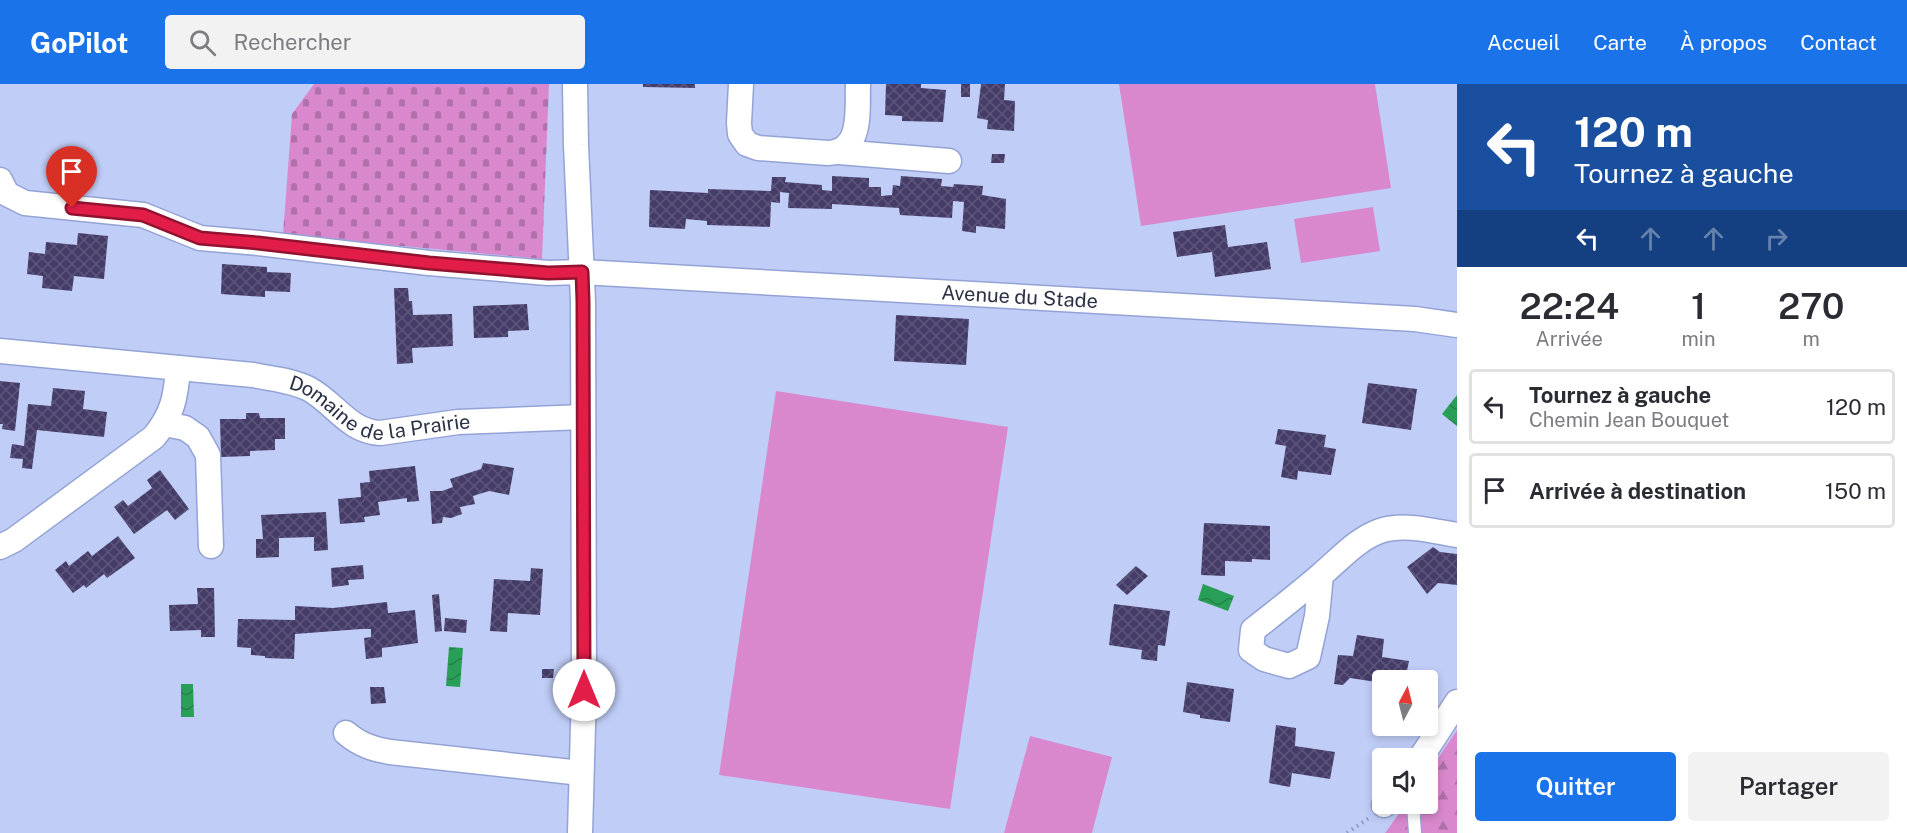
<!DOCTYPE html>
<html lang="fr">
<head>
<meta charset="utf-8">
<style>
	:root { --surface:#fff; --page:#f2f2f3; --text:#2b2b33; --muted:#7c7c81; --line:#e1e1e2; --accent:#1a73e8 }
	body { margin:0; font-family:"Public Sans",sans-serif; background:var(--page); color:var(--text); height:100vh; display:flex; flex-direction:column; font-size:22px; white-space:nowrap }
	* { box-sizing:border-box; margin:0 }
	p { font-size:20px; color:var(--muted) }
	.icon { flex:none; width:33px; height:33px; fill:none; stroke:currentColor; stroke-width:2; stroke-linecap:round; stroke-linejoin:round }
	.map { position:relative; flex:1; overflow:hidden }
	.details { display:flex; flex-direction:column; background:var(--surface); width:450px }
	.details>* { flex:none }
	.top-card { background:#1a4fa0; color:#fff; overflow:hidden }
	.needle { width:39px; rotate:7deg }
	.controls { position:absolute; left:1372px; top:586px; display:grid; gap:12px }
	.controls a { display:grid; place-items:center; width:66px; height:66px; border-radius:6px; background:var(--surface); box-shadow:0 3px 9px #0003; font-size:30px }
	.pin { position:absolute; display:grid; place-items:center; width:51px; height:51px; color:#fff; margin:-62px -26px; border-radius:50% 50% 50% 0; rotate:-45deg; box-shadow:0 0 6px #0007 }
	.pin .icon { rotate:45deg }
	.me { position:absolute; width:66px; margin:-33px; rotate:0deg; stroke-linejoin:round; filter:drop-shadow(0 0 4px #0008) }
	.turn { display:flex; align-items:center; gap:21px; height:126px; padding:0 18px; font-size:27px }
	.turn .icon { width:78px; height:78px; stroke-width:2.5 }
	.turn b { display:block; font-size:42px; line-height:51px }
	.lanes { display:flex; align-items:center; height:57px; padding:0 18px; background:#0003; justify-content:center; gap:30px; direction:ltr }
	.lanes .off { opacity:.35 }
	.eta { display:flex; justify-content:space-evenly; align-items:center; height:102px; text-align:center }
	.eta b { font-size:36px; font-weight:600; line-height:42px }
	.action { display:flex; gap:12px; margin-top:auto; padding:12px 18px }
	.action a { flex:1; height:69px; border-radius:6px; background:var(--accent); color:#fff; font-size:24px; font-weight:600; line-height:69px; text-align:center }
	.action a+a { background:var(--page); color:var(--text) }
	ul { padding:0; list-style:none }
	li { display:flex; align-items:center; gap:18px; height:75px; margin:0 12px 9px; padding:0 6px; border:3px solid var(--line); border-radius:6px }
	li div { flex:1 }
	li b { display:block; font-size:22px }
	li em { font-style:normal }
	header { display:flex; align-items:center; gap:36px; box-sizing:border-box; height:84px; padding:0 30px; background:var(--accent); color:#fff }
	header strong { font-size:28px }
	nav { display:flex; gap:33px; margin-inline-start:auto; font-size:21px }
	.search { width:420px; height:54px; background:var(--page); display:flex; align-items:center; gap:15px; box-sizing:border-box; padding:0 21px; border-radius:6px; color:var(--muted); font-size:22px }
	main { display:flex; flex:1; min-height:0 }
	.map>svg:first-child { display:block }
	.forest { fill:url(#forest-firs) }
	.cemetery { fill:url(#cemetery-stones) }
	.green { fill:#d988ce }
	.water { fill:url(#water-waves) }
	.building { fill:url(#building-cross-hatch) }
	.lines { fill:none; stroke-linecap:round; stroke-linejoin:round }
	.service-casing { stroke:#94a3d5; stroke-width:15 }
	.minor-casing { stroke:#94a3d5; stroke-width:27 }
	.path { stroke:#8d98ba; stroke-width:4; stroke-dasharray:1.5 4.5; stroke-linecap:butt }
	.service { stroke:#fff; stroke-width:12 }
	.minor { stroke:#fff; stroke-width:24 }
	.route-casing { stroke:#92132f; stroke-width:15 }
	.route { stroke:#e11d48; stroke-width:10 }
	.labels { text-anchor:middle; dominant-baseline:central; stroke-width:6; stroke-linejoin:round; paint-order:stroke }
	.street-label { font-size:20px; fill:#2b3145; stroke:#d0dafa }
</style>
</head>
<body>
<header>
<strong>GoPilot</strong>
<div class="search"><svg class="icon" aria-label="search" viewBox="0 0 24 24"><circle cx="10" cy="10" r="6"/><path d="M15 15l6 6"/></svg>Rechercher</div>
<nav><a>Accueil</a><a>Carte</a><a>À propos</a><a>Contact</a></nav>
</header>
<main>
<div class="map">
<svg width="1457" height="749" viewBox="0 0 1457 749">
	<defs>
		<pattern id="forest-firs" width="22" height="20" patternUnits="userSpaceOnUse" patternTransform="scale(1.5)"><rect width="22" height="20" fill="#d988ce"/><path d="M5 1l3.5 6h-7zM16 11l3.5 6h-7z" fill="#b070a9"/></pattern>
		<pattern id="cemetery-stones" width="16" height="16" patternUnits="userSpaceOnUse" patternTransform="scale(1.5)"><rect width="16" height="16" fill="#d988ce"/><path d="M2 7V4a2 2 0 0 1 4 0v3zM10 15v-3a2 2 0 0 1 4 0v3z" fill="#b070a9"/></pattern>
		<pattern id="water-waves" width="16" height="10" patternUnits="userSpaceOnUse" patternTransform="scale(1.5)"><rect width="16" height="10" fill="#299e57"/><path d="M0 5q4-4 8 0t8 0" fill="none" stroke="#23814a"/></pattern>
		<pattern id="building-cross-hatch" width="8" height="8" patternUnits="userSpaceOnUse" patternTransform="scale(1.5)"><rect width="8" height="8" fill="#453c68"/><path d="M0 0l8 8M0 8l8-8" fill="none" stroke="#5d577b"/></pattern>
	</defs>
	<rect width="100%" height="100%" fill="#c0cdf7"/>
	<path class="forest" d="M 1457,646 L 1457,749 L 1385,749 L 1406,720 L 1428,720 L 1428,689 Z"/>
	<path class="cemetery" d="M 314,0 L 549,0 L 542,175 L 283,151 L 292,30 Z"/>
	<g class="green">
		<path d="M 1119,0 L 1375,0 L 1391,104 L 1141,142 Z"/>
		<path d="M 1373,123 L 1380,167 L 1301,179 L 1294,135 Z"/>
		<path d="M 776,307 L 1008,343 L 950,725 L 719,691 Z"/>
		<path d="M 1030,652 L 1112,673 L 1092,749 L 1004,749 Z"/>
	</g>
	<g class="water">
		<path d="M 1457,311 L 1457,342 L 1442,330 Z"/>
		<path d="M 1203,500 L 1234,512 L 1228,527 L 1198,516 Z"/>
		<path d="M 449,563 L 463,564 L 460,603 L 446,602 Z"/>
		<path d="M 181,600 L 193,600 L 194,633 L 181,633 Z"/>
	</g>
	<g class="building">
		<path d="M 643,0 L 695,0 L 695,4 L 643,3 Z"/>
		<path d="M 886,0 L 921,0 L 921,4 L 946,6 L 943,38 L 902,37 L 902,32 L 885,31 Z"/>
		<rect x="961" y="0" width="9" height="13"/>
		<path d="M 981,0 L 1005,0 L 1004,16 L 1015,17 L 1014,47 L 987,45 L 988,36 L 977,34 Z"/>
		<path d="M 992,70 L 1005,70 L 1004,79 L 991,79 Z"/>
		<path d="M 832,92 L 869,94 L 869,103 L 881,103 L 881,112 L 892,111 L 893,101 L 900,102 L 901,92 L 942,95 L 941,102 L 953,103 L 954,100 L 983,102 L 982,111 L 1006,115 L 1005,145 L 976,142 L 976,149 L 962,147 L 964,118 L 953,117 L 952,134 L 900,131 L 899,124 L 832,120 L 832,125 L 788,124 L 789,109 L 780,108 L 780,119 L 771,118 L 770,143 L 707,141 L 707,137 L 686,135 L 685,145 L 649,143 L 650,106 L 708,109 L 708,105 L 771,107 L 772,93 L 786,93 L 785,98 L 822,101 L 822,106 L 832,107 Z"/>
		<path d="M 1225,141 L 1228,163 L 1267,158 L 1271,185 L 1215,193 L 1212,168 L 1177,173 L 1173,148 Z"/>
		<path d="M 78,149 L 108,152 L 104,195 L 74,192 L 72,207 L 42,204 L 43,192 L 27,190 L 29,168 L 45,170 L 46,158 L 77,161 Z"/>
		<path d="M 222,180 L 267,183 L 267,188 L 291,189 L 290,208 L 265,207 L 265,213 L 221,210 Z"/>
		<path d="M 394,204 L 408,204 L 409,217 L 412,217 L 413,231 L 452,230 L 453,262 L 412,264 L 413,279 L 397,280 Z"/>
		<path d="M 527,220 L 529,246 L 508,247 L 508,253 L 474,254 L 473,222 Z"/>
		<path d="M 896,231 L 969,235 L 966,281 L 894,277 Z"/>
		<path d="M 0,297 L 20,299 L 15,347 L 2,345 L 3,340 L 0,340 Z"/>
		<path d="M 1368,299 L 1417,305 L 1411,346 L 1362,339 Z"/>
		<path d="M 53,304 L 85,307 L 83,325 L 107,328 L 104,353 L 37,346 L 32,385 L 22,384 L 23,375 L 10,374 L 12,360 L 24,362 L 28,320 L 51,322 Z"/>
		<path d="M 246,329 L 259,329 L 260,334 L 285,334 L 285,355 L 275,355 L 275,366 L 250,367 L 250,372 L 221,373 L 220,335 L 246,335 Z"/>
		<path d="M 1278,345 L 1326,351 L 1324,363 L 1336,365 L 1331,391 L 1298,387 L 1297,396 L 1281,393 L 1286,362 L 1275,360 Z"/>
		<path d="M 483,379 L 514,384 L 509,411 L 489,407 L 473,412 L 475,420 L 460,423 L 462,430 L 451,434 L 443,433 L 442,439 L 432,440 L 430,407 L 442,407 L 453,403 L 450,395 L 481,385 Z"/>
		<path d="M 415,382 L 419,417 L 407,418 L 407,414 L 378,418 L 380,431 L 364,433 L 365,438 L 340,440 L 338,415 L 361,413 L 360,399 L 370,398 L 369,387 Z"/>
		<path d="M 160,386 L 189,425 L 175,436 L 167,426 L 134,450 L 114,423 L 123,416 L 128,422 L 152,404 L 147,396 Z"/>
		<path d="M 326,428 L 328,466 L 314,467 L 314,453 L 279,454 L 279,473 L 256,474 L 256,455 L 263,455 L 261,431 Z"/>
		<path d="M 1204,439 L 1270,442 L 1270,476 L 1252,475 L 1252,478 L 1225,477 L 1225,492 L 1201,491 Z"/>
		<path d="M 118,452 L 135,474 L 107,494 L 104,490 L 86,504 L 84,501 L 73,509 L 55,486 L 66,477 L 69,482 L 88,467 L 92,472 Z"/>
		<path d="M 1433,463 L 1440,468 L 1457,470 L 1457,501 L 1438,499 L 1427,510 L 1407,483 Z"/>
		<path d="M 363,481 L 364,495 L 348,496 L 349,501 L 332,503 L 331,484 Z"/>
		<path d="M 1136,482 L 1148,492 L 1127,511 L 1116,501 Z"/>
		<path d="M 531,484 L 543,485 L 540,531 L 508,529 L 507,548 L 490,547 L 494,495 L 530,497 Z"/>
		<path d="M 197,504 L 214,504 L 215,553 L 201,553 L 201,546 L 170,547 L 169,521 L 198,520 Z"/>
		<path d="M 439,510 L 442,547 L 435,548 L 432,511 Z"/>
		<path d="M 387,518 L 388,529 L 415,526 L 418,559 L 382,564 L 382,573 L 366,575 L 364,554 L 371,553 L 371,545 L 361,545 L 295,550 L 294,575 L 265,574 L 265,572 L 251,571 L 251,564 L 237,563 L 238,535 L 295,536 L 295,522 L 333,524 Z"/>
		<path d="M 1114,520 L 1170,527 L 1165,562 L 1158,561 L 1157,577 L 1141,575 L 1142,566 L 1109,561 Z"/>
		<path d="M 445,534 L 467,536 L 466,549 L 444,547 Z"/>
		<path d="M 1357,551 L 1384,555 L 1382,573 L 1409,577 L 1405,597 L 1383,597 L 1383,599 L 1350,594 L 1343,601 L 1334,600 L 1338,571 L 1353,572 Z"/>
		<path d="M 542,585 L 554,585 L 553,594 L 542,594 Z"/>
		<path d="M 1187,598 L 1234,605 L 1230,638 L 1200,634 L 1200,631 L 1183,628 Z"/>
		<path d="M 370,603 L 384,603 L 386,619 L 371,620 Z"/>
		<path d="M 1276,641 L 1296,644 L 1295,662 L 1335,668 L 1330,695 L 1292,689 L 1290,703 L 1269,699 Z"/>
	</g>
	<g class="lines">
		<g class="service-casing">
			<path id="service" d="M 1413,720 L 1415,749"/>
		</g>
		<g class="minor-casing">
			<g id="minor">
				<path d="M 575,0 L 576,61 L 583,217 L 584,606 L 580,749"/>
				<path d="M 741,0 L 739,39 L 740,50 L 747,60 L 758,64 L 828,69 C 863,67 857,27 858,0"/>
				<path d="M 839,68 L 949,77"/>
				<path id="s1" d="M 0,96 L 7,110 L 25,119 L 143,131 L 200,154 L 258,159 L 429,179 L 548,189 L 582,188 L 1415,235 L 1457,241"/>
				<path id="s2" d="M 0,267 L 253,291 C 272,295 292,296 309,305 C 335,319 348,347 380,349 L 458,338 L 583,333"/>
				<path d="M 165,340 L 185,344 L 198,353 L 208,371 L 211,462"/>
				<path d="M 0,463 L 14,456 L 154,353 C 173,330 176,312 178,284"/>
				<path d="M 1321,491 L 1317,532 L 1308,573 L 1289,582 L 1264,575 L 1251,566 L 1253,546 C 1276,528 1299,510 1321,491 C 1339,476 1357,455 1380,447 C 1404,439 1433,447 1457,451"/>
				<path d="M 346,649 C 360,661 373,665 390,668 L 581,689"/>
				<path d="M 1420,675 L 1457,618"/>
				<path d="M 1384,721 L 1385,720"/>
			</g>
		</g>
		<path class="path" d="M 1347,749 L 1369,734"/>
		<use href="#service" class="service"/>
		<use href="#minor" class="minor"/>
	</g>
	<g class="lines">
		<g class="route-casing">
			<path id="route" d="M 72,124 L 143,131 L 200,154 L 258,159 L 429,179 L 548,189 L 582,188 L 583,217 L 584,606"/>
		</g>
		<use href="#route" class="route"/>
	</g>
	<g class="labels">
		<g class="street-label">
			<text stroke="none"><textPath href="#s1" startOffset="1038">Avenue du Stade</textPath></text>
			<text stroke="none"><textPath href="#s2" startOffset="390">Domaine de la Prairie</textPath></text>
		</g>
	</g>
</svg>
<div class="controls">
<a><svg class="needle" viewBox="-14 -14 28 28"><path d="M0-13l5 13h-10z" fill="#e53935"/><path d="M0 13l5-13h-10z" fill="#7c7c81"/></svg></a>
<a><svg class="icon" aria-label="sound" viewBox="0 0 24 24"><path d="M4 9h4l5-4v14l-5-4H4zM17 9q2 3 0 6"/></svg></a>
</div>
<div class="pin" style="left:72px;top:124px;background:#d93025"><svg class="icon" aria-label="arrive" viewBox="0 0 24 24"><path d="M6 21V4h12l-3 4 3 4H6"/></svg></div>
<svg class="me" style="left:584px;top:606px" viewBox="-20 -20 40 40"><circle r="19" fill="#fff"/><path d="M0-13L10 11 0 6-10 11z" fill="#e11d48"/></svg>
</div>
<section class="details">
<div class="top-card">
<div class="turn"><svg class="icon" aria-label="left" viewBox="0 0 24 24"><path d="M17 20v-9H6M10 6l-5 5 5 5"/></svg><div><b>120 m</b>Tournez à gauche</div></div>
<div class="lanes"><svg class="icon" aria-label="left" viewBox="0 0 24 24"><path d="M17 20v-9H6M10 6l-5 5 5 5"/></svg><svg class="icon off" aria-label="ahead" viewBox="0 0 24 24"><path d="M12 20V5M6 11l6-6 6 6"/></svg><svg class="icon off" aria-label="ahead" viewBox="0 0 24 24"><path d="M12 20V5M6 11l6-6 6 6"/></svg><svg class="icon off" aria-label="right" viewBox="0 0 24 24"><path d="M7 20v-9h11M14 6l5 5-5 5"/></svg></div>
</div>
<div class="eta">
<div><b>22:24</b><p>Arrivée</p></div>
<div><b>1</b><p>min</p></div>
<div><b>270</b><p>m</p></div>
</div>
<ul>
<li><svg class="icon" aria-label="left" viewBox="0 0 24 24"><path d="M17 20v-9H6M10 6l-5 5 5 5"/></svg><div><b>Tournez à gauche</b><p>Chemin Jean Bouquet</p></div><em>120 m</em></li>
<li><svg class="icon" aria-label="arrive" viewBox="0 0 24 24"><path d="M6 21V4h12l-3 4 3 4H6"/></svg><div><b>Arrivée à destination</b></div><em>150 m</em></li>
</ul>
<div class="action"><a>Quitter</a><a>Partager</a></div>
</section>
</main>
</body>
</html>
